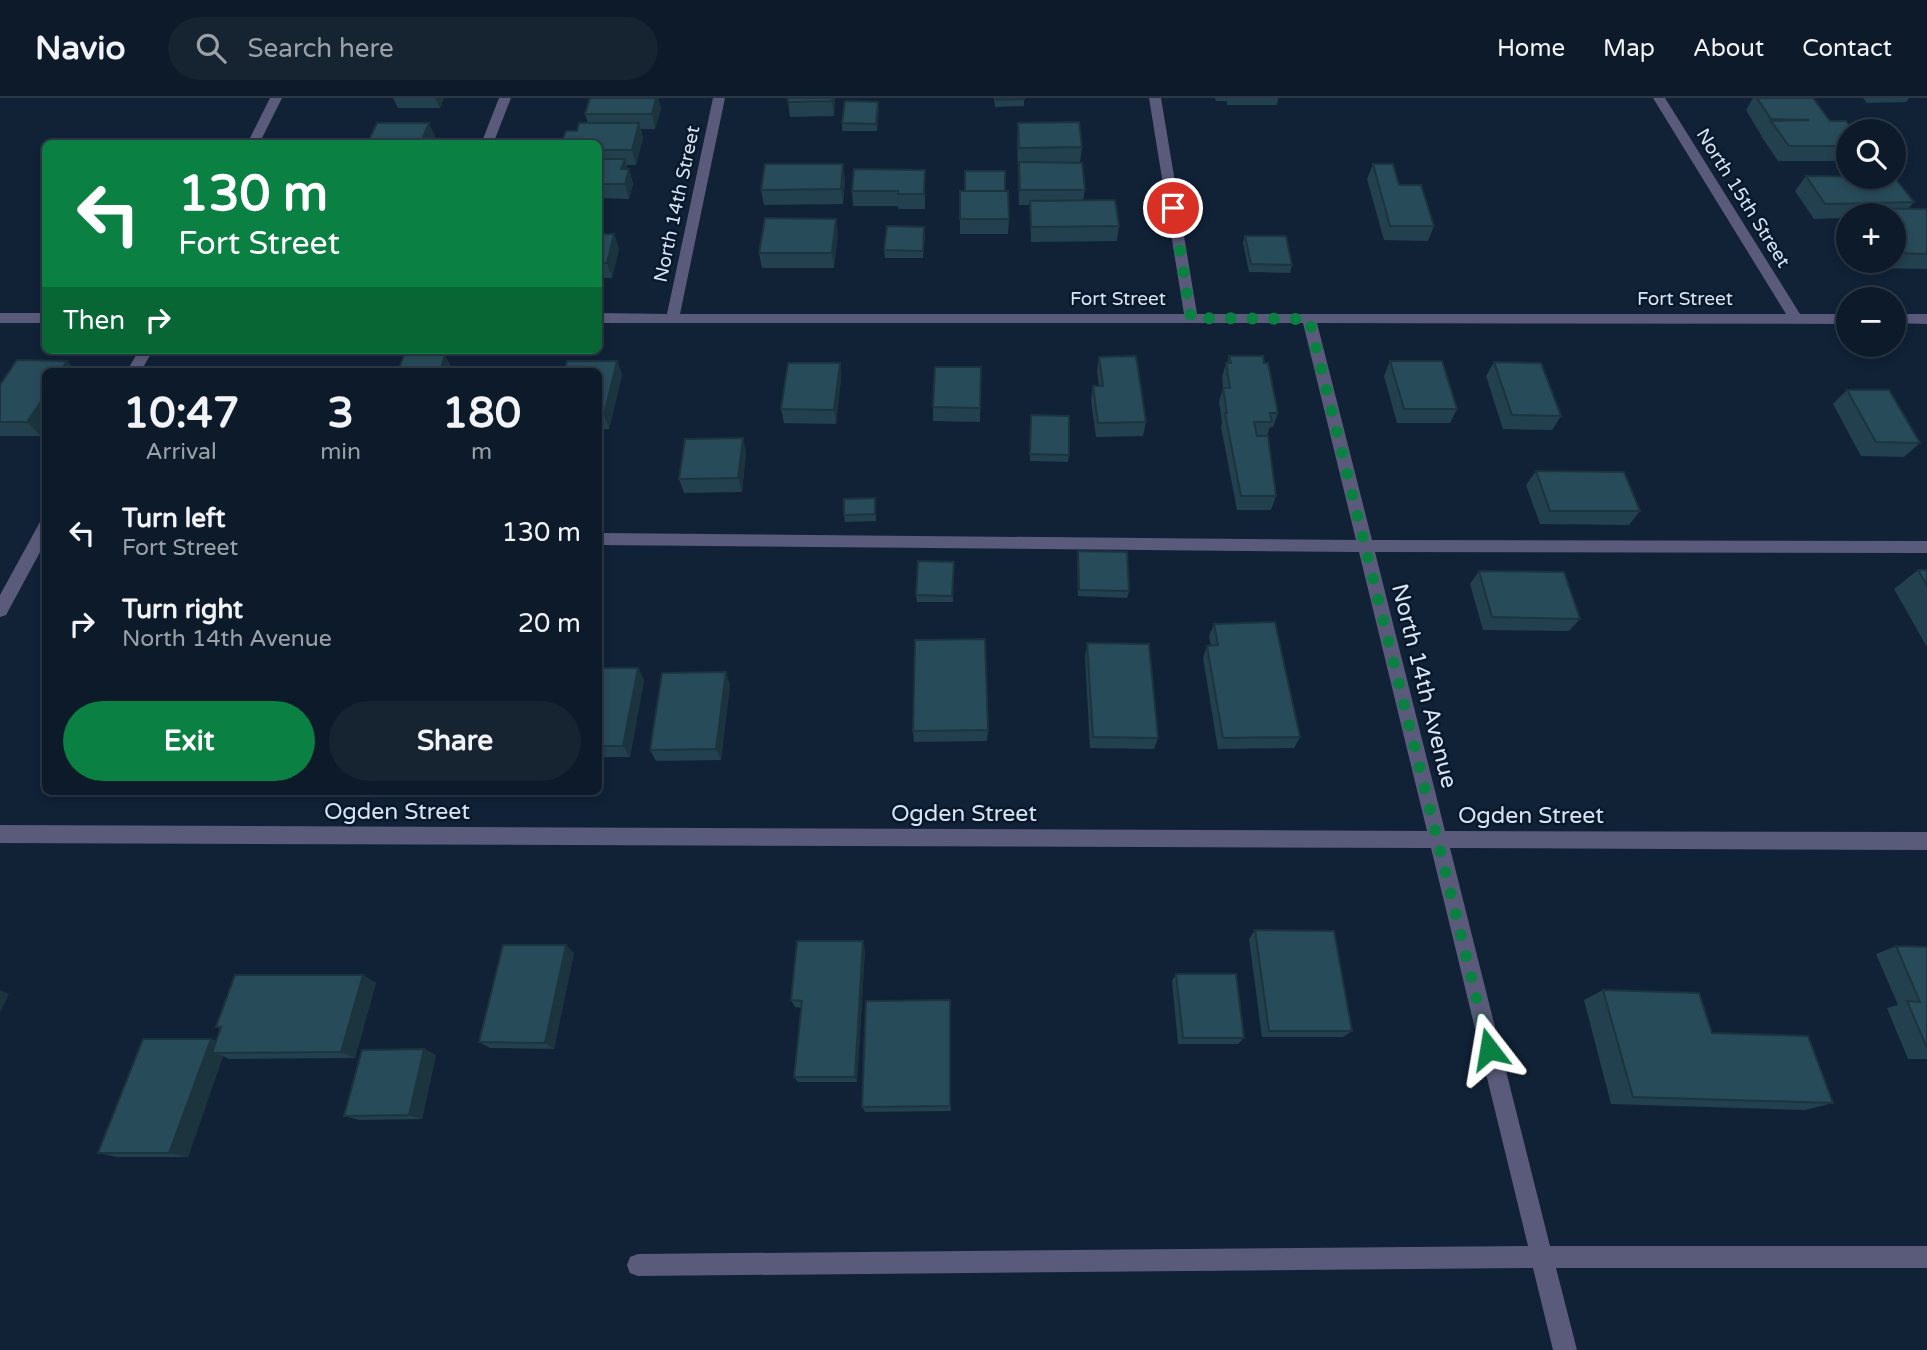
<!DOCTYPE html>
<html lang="en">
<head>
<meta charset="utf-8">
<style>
	:root { --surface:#0d1a29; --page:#162331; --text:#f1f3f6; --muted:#9aa1a8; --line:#2d3846; --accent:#0b8043 }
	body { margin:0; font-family:"Varela Round",sans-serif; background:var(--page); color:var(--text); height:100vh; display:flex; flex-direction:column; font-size:26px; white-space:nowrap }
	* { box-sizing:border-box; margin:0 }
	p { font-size:23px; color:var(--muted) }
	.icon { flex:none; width:38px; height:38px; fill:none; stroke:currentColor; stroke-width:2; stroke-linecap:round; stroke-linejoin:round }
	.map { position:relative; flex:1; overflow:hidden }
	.drawer { position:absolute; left:42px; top:270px; width:560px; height:427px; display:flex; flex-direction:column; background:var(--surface); border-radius:10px; box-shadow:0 4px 10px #0003,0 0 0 2px var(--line) }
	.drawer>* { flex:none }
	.banner { position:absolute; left:42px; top:42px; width:560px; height:214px; border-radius:10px; box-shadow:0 4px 10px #0003,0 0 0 2px var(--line); background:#0b8043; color:#fff; overflow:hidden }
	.tools { position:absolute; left:1836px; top:21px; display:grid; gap:14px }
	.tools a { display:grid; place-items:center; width:70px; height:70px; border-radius:50%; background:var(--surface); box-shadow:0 4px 10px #0003,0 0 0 2px var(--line); font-size:35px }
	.pin { position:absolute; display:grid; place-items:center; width:60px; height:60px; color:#fff; margin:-30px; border:4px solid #fff; border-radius:50%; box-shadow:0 2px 7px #0007 }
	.me { position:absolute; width:77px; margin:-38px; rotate:346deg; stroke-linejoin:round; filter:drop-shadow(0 0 5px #0008) }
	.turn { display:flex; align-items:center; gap:24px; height:147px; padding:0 21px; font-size:32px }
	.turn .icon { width:91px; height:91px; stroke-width:2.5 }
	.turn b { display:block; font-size:49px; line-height:60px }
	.then { display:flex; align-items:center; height:66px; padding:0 21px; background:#0003; gap:14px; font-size:26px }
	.eta { display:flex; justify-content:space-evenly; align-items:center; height:119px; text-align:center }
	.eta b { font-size:42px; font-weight:800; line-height:49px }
	.button { display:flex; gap:14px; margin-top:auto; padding:14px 21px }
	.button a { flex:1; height:80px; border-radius:42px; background:var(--accent); color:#fff; font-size:28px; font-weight:800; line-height:80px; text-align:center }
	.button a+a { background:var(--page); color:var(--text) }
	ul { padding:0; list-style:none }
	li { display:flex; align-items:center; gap:21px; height:91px; padding:0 21px }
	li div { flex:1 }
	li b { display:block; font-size:26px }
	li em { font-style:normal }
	header { display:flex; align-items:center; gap:42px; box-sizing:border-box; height:98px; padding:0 35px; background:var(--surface); border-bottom:2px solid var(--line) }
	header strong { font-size:33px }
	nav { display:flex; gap:38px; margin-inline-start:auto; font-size:24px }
	.search { width:490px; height:63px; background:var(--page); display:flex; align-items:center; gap:18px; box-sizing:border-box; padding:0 24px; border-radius:38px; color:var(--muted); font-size:26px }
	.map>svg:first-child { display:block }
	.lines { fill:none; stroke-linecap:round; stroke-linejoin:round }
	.minor { fill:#5a5b7a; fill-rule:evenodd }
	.wall { fill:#22404d }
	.shaded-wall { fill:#1c343e }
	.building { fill:#284b59; stroke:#1c343e; stroke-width:2 }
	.route { stroke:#0b8043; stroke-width:12; stroke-dasharray:0 21.6 }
	.labels { text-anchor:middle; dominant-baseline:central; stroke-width:5; stroke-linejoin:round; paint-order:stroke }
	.far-street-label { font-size:19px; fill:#d9e4f3; stroke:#08182d }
	.street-label { font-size:23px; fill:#d9e4f3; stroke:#08182d }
</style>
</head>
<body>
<header>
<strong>Navio</strong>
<div class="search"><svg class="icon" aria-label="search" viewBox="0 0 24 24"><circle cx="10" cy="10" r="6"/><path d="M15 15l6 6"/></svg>Search here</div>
<nav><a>Home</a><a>Map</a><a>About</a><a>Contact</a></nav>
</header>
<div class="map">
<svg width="1927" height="1252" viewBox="0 0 1927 1252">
	<rect width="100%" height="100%" fill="#112237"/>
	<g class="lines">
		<g class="minor">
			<path d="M 270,0 L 282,0 L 259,46 L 247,46 Z"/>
			<path d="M 499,0 L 511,0 L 493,46 L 481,46 Z"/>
			<path d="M 713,0 L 725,0 L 680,216 L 1184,216 L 1149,0 L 1161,0 L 1197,216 L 1786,216 L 1653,0 L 1665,0 L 1800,216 L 1848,216 L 1848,226 L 1317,225 L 1372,442 L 1927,443 L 1927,455 L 1375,454 L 1445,733 L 1927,734 L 1927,752 L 1450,750 L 1550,1148 L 1927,1148 L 1927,1170 L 1556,1170 L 1577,1252 L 1553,1252 L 1533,1170 L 638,1178 L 630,1175 L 627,1167 L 630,1159 L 638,1156 L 1528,1148 L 1431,750 L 0,745 L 0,727 L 1427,733 L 1359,454 L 598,447 L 598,435 L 1356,442 L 1303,225 L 598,225 L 598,215 L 667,216 Z"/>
			<rect x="0" y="215" width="46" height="10"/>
			<path d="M 1927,216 L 1927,226 L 1894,225 L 1894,216 Z"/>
			<path d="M 139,252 L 153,252 L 141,273 L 127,273 Z"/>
			<path d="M 46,422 L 46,443 L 6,517 L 0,519 L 0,497 L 40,424 Z"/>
		</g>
	</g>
	<g class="wall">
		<path d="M 393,0 L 444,0 L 440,10 L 398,10 Z"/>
		<path d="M 590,0 L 658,0 L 661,11 L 655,31 L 641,31 L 643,40 L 636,67 L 626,67 L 628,71 L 629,71 L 633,86 L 629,101 L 598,100 L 598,46 L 577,33 L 588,25 L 585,16 Z"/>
		<path d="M 835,0 L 834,18 L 790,19 L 788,4 Z"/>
		<path d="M 994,0 L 1024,0 L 1024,8 L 995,9 Z"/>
		<path d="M 1215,0 L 1278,0 L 1277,7 L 1227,7 L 1227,3 L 1216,3 Z"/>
		<path d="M 1753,0 L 1813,0 L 1830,23 L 1848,33 L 1848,63 L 1778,63 L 1761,38 L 1762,37 L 1761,37 L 1746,12 Z"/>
		<path d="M 1863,0 L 1909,0 L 1906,4 L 1867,5 Z"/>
		<path d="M 879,11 L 877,33 L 842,33 L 842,25 Z"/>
		<path d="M 1018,25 L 1082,49 L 1080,64 L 1030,65 L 1085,92 L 1083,103 L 1119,128 L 1117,143 L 1031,144 L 1030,107 L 1019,107 L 1017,40 Z"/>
		<path d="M 1373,66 L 1399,87 L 1434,128 L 1428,143 L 1384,142 L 1367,81 Z"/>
		<path d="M 1806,78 L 1914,104 L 1908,111 L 1927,111 L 1927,171 L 1869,170 L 1864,163 L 1894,163 L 1894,117 L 1848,117 L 1848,138 L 1840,125 L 1843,120 L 1814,121 L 1795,93 Z"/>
		<path d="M 845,81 L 843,106 L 764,107 L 761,92 Z"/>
		<path d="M 925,87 L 925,111 L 898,111 L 898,108 L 853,108 L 852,93 Z"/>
		<path d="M 960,93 L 1005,93 L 1009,121 L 1008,136 L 960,136 Z"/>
		<path d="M 598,136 L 614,136 L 619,151 L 612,180 L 598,180 Z"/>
		<path d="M 838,136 L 834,170 L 762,170 L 759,155 Z"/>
		<path d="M 925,137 L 923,160 L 885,160 L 884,152 Z"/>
		<path d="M 1245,138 L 1292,167 L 1290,175 L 1249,174 L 1243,145 Z"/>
		<path d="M 1229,258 L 1278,315 L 1273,329 L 1270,329 L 1267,338 L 1276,398 L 1271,412 L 1237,412 L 1221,329 L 1222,324 L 1219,304 L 1223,290 L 1222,279 L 1226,265 L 1228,265 Z"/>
		<path d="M 1099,259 L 1146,324 L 1143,338 L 1096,339 L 1091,303 L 1093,288 L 1099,288 L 1097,273 Z"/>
		<path d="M 67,263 L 76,273 L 46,273 L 41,338 L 0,338 L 0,287 Z"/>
		<path d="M 617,263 L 622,277 L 609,331 L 598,331 L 598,273 Z"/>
		<path d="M 1390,263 L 1457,311 L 1450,325 L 1397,325 L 1384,278 Z"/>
		<path d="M 1494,264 L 1561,318 L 1552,332 L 1503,331 L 1486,278 Z"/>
		<path d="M 840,265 L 841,280 L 836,326 L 784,325 L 781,311 Z"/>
		<path d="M 981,269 L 980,324 L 933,323 L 933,309 Z"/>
		<path d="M 1847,292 L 1920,345 L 1904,359 L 1861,358 L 1833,306 Z"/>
		<path d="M 1030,324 L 1069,357 L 1068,364 L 1030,363 Z"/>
		<path d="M 746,354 L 742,394 L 684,395 L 679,381 Z"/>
		<path d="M 1536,373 L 1640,413 L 1629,427 L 1540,426 L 1526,387 Z"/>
		<path d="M 876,407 L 876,423 L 845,424 L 844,417 Z"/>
		<path d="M 1078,453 L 1129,493 L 1127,500 L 1078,498 L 1077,460 Z"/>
		<path d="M 954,464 L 953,504 L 917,504 L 916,497 Z"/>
		<path d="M 1918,472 L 1927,472 L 1927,549 L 1894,491 Z"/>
		<path d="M 1479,473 L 1580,521 L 1569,533 L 1483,532 L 1470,486 Z"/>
		<path d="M 1214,526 L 1300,639 L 1294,650 L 1218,651 L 1203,560 L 1207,548 L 1211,548 L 1209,538 Z"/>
		<path d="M 1087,545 L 1158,640 L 1154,651 L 1090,650 L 1085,558 Z"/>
		<path d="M 598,570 L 638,570 L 644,582 L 630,659 L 598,659 Z"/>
		<path d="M 730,586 L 721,662 L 656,663 L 650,652 Z"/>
		<path d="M 988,632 L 987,643 L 914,644 L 913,633 Z"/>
		<path d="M 1255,832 L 1352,933 L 1343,939 L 1262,939 L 1249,841 Z"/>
		<path d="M 1896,848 L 1927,849 L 1927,961 L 1908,961 L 1887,910 L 1898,907 L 1876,856 Z"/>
		<path d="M 865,851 L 857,984 L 798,984 L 794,979 L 801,910 L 795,909 L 791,902 Z"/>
		<path d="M 574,855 L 554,951 L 490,950 L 479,944 Z"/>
		<path d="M 1176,876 L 1244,940 L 1238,946 L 1178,946 L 1172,883 Z"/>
		<path d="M 363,877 L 376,885 L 355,960 L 229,961 L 223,958 L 188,1059 L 117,1059 L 98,1055 L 211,941 L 216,943 L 221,931 L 216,929 Z"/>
		<path d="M 1603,892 L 1833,1005 L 1805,1012 L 1611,1006 L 1584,902 Z"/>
		<path d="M 950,902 L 951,1013 L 865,1014 L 862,1009 Z"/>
		<path d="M 424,951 L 436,957 L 422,1021 L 359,1022 L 344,1018 Z"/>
	</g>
	<g class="shaded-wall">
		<path d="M 435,0 L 444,0 L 440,10 Z"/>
		<path d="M 656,0 L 658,0 L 661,11 L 655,31 L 652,16 Z"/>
		<path d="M 833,0 L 835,0 L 834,18 L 832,3 Z"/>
		<path d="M 878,4 L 879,11 L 877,33 L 876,26 Z"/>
		<path d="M 429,25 L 436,40 L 434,46 L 420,46 Z"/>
		<path d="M 639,25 L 643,40 L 636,67 L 632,52 Z"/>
		<path d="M 625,61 L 628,74 L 629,71 L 633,86 L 629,101 L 621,71 Z"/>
		<path d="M 843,66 L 845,81 L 843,106 L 841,91 Z"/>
		<path d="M 836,121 L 838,136 L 834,170 L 832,155 Z"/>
		<path d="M 614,136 L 619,151 L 612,180 L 607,165 Z"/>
		<path d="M 445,257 L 453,272 L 453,273 L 440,273 Z"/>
		<path d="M 67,263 L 76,273 L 60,273 Z"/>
		<path d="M 617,263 L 622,277 L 609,331 L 604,317 Z"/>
		<path d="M 840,265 L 841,280 L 836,326 L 834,312 Z"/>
		<path d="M 46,296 L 46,332 L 41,338 L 27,324 Z"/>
		<path d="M 743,340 L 746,354 L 742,394 L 738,380 Z"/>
		<path d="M 638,570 L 644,582 L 630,659 L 623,648 Z"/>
		<path d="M 726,574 L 730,586 L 721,662 L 716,651 Z"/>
		<path d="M 863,843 L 865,851 L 857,984 L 855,979 Z"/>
		<path d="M 566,847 L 574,855 L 554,951 L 545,945 Z"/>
		<path d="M 363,877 L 376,885 L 355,960 L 341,954 Z"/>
		<path d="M 0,892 L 9,896 L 0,915 Z"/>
		<path d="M 211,941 L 227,947 L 212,955 L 223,958 L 188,1059 L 169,1055 Z"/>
		<path d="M 424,951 L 436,957 L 422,1021 L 409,1017 Z"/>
	</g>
	<g class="building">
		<path d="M 590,0 L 656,0 L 652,16 L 585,16 Z"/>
		<path d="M 788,0 L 833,0 L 832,3 L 788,4 Z"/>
		<path d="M 995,0 L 1024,0 L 1024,1 L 996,2 Z"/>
		<path d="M 1757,0 L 1813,0 L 1830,23 L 1846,23 L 1854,33 L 1848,33 L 1848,48 L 1789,48 L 1771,23 L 1809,22 L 1771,21 Z"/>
		<path d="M 845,3 L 878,4 L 876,26 L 842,25 Z"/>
		<path d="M 1079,24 L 1082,49 L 1019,50 L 1018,25 Z"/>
		<path d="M 377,25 L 429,25 L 420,46 L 367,46 Z"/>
		<path d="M 579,25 L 639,25 L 632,52 L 598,52 L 598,46 L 561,46 L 566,33 L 577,33 Z"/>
		<path d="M 513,43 L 539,44 L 538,46 L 512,46 Z"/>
		<path d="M 598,61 L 625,61 L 621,71 L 629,71 L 625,86 L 598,86 Z"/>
		<path d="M 1019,64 L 1082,65 L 1085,92 L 1020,92 Z"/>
		<path d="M 765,66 L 843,66 L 841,91 L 761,92 Z"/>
		<path d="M 1373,66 L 1393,66 L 1399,87 L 1421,87 L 1434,128 L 1390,128 Z"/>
		<path d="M 854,71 L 925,72 L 924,96 L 898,96 L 898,93 L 852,93 Z"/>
		<rect x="965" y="73" width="40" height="20"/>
		<path d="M 1806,78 L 1894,79 L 1914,104 L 1825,106 Z"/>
		<path d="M 960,93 L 1008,93 L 1009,121 L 960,121 Z"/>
		<path d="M 1115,102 L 1119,128 L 1031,129 L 1030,103 Z"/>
		<path d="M 1852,110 L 1927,111 L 1927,156 L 1894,155 L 1894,117 L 1856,117 Z"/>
		<path d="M 765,120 L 836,121 L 832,155 L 759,155 Z"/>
		<path d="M 887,128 L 924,129 L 923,153 L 884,152 Z"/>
		<path d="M 598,136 L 614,136 L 607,165 L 598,165 Z"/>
		<path d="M 1245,138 L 1286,138 L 1292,167 L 1251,166 Z"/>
		<path d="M 404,257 L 445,257 L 440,273 L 398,273 Z"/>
		<path d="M 1136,258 L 1146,324 L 1098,325 L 1093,288 L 1103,288 L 1099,259 Z"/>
		<path d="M 1229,258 L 1263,258 L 1264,265 L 1268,265 L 1278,315 L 1270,315 L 1272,324 L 1254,324 L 1257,338 L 1268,338 L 1276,398 L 1241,398 L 1225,315 L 1227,315 L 1223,290 L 1230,290 L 1226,265 L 1231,265 Z"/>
		<path d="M 17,262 L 67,263 L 60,273 L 46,273 L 46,296 L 27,324 L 0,324 L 0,287 Z"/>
		<path d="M 567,263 L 617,263 L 604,317 L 598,317 L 598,273 L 565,273 Z"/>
		<path d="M 1390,263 L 1442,263 L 1457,311 L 1404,311 Z"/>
		<path d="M 1494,264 L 1541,265 L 1561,318 L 1512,317 Z"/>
		<path d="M 788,265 L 840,265 L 834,312 L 781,311 Z"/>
		<path d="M 935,269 L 981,269 L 980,310 L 933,309 Z"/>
		<path d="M 204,272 L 279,273 L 204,273 Z"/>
		<path d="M 1847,292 L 1889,292 L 1920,345 L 1876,344 Z"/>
		<path d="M 1031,317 L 1069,318 L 1069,357 L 1030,356 Z"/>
		<path d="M 743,340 L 738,380 L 679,381 L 685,341 Z"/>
		<path d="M 1536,373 L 1624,374 L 1640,413 L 1550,413 Z"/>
		<path d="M 875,400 L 875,416 L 844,417 L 844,401 Z"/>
		<path d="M 1078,453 L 1127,454 L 1129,493 L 1079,492 Z"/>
		<path d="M 918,463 L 954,464 L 952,498 L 916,497 Z"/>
		<path d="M 1918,472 L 1927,472 L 1927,488 Z"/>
		<path d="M 1479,473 L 1564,474 L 1580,521 L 1492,519 Z"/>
		<path d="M 1275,524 L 1300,639 L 1223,640 L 1207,548 L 1218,547 L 1214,526 Z"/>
		<path d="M 985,541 L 988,632 L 913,633 L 915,542 Z"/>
		<path d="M 1087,545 L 1149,546 L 1158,640 L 1093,639 Z"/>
		<path d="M 598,570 L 638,570 L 623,648 L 598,648 Z"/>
		<path d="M 726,574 L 716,651 L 650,652 L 662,575 Z"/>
		<path d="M 1255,832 L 1334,833 L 1352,933 L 1269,933 Z"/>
		<path d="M 797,843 L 863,843 L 855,979 L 794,979 L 802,903 L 791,902 Z"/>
		<path d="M 503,847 L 566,847 L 545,945 L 479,944 Z"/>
		<path d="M 1896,848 L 1927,849 L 1927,950 L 1907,903 L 1920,904 Z"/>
		<path d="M 1176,876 L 1236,876 L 1244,940 L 1183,940 Z"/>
		<path d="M 235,877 L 363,877 L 341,954 L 212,955 L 221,929 L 216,929 Z"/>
		<path d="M 1603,892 L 1699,895 L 1712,935 L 1808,938 L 1833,1005 L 1633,999 Z"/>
		<path d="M 950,902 L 950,1008 L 862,1009 L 866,903 Z"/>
		<path d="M 143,941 L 211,941 L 169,1055 L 98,1055 Z"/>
		<path d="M 424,951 L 409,1017 L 344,1018 L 362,952 Z"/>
	</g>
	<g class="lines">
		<path class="route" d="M 1173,110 L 1191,220 L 1309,221 L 1489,951"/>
	</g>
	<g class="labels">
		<g class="far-street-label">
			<text transform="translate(1743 100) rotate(58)">North 15th Street</text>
			<text transform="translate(677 106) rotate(-78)">North 14th Street</text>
			<text x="1118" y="201">Fort Street</text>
			<text x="1685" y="201">Fort Street</text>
		</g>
		<g class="street-label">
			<text transform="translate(1424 588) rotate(76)">North 14th Avenue</text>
			<text x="397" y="714">Ogden Street</text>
			<text x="964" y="716">Ogden Street</text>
			<text x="1531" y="718">Ogden Street</text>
		</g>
	</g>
</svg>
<div class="tools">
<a><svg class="icon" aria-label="search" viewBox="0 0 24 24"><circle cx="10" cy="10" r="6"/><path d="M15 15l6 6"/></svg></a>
<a>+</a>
<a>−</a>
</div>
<div class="pin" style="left:1173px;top:110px;background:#d93025"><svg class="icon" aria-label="arrive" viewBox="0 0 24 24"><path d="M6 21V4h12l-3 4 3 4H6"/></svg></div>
<svg class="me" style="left:1489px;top:951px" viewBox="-20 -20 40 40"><path d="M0-17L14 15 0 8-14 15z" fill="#0b8043" stroke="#fff" stroke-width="4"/></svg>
<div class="banner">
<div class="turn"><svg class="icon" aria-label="left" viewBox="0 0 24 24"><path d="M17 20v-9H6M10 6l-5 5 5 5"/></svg><div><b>130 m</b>Fort Street</div></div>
<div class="then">Then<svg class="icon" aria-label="right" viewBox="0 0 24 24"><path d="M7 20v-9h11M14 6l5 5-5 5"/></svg></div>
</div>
<section class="drawer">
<div class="eta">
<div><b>10:47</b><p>Arrival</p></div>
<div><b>3</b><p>min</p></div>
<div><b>180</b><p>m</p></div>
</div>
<ul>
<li><svg class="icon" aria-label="left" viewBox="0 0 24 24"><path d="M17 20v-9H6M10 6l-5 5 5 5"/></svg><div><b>Turn left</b><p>Fort Street</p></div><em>130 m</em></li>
<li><svg class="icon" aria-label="right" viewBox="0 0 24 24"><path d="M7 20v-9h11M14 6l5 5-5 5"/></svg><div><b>Turn right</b><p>North 14th Avenue</p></div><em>20 m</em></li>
</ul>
<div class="button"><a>Exit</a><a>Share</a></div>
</section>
</div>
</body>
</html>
